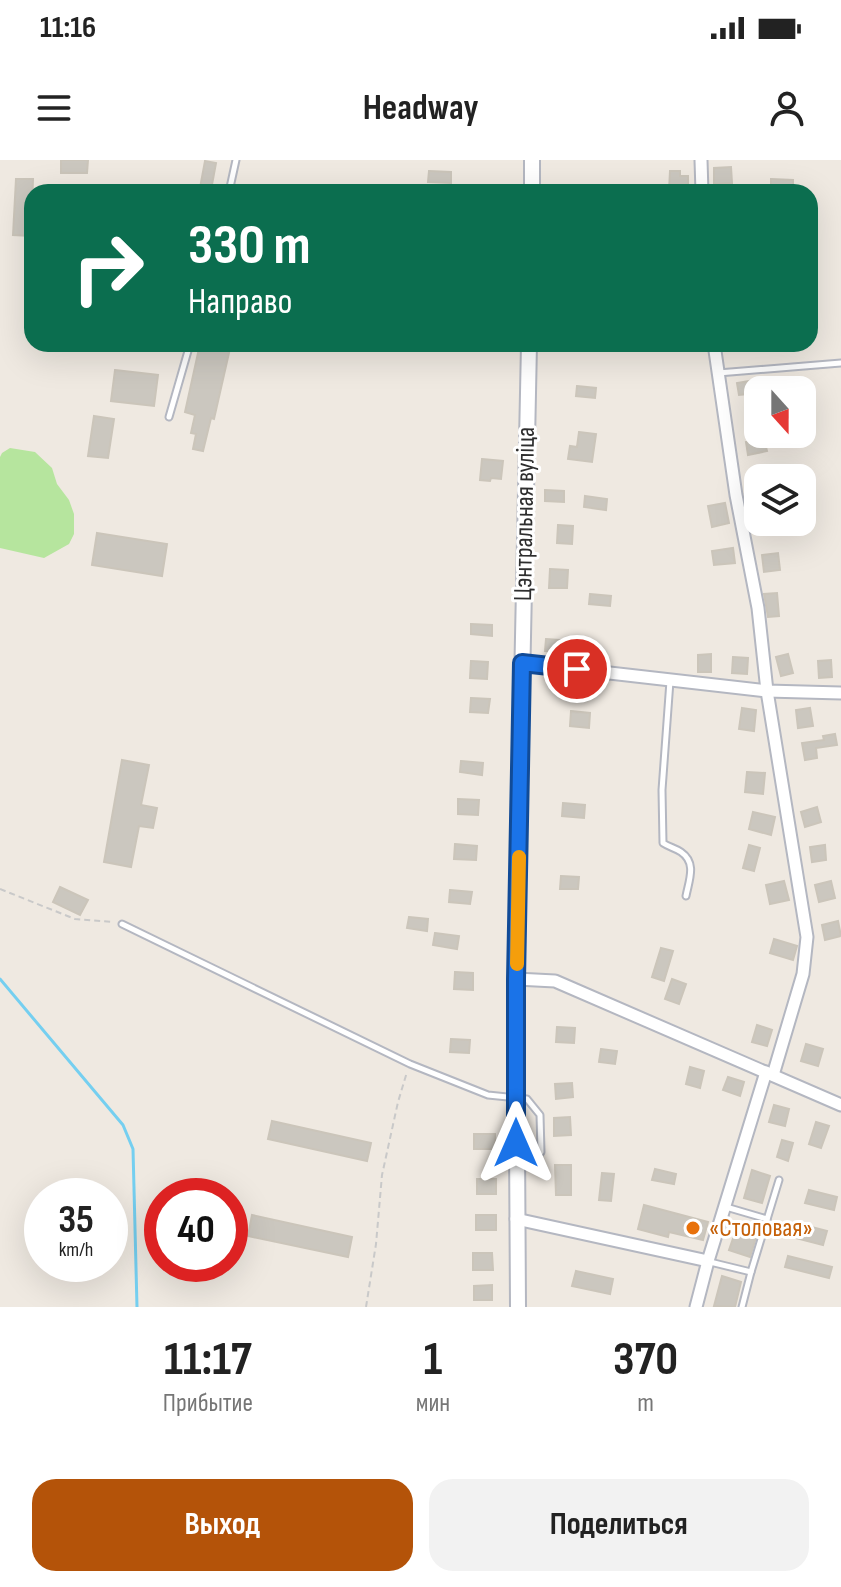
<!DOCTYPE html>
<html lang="ru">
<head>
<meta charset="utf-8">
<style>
	:root { --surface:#fff; --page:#f2f2f2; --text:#222; --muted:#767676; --accent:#b45309 }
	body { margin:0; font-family:"Sofia Sans Condensed",sans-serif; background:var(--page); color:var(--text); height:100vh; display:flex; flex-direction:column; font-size:30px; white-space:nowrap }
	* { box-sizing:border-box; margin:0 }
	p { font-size:26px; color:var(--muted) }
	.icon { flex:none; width:44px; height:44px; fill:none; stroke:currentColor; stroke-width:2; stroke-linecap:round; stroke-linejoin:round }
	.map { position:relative; height:1147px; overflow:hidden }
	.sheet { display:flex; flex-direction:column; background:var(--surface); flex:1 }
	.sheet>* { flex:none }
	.top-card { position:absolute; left:24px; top:24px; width:794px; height:168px; border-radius:24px; box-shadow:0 8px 32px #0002; background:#0b6e4f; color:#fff; overflow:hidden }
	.needle { width:52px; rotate:159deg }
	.buttons { position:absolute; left:744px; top:216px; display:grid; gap:16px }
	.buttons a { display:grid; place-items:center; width:72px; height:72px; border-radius:16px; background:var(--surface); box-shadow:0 8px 32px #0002; font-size:40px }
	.speed { position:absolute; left:24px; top:1018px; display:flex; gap:16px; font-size:40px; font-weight:700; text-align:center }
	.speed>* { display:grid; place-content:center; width:104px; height:104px; border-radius:50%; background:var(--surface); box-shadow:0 8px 32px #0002; line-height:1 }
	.speed small { font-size:20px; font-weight:400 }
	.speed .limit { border:12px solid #d22; background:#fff; color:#111 }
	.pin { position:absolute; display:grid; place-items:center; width:68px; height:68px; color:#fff; margin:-34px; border:4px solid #fff; border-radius:50%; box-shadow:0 2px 8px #0007 }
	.me { position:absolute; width:88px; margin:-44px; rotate:0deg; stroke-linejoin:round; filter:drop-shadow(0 0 6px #0008) }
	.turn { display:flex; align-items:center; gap:28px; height:168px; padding:0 32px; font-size:36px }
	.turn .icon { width:104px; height:104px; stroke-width:2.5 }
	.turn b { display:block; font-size:56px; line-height:68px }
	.eta { display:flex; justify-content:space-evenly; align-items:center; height:136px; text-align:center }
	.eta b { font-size:48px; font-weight:700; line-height:56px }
	.primary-button { display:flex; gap:16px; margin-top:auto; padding:16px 32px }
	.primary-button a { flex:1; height:92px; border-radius:24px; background:var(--accent); color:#fff; font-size:32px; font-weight:700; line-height:92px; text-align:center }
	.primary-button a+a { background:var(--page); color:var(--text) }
	.status { display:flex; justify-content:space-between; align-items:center; height:56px; padding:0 40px; background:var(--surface); direction:ltr }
	.status svg { height:22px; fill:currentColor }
	header { display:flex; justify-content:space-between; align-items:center; height:104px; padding:0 32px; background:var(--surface); font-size:36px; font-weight:700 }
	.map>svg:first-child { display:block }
	.green { fill:#b6e59e }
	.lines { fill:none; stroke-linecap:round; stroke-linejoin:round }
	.stream { stroke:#75cff0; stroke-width:3 }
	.building { fill:#cbc7bf; stroke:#cbc5ba; stroke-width:2 }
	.service-casing { stroke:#b4b7c1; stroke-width:9 }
	.minor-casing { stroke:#b4b7c1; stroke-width:15 }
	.tertiary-casing { stroke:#b4b7c1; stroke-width:18 }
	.path { stroke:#c9c9c9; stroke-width:2; stroke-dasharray:6 4; stroke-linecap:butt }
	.service { stroke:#fff; stroke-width:5 }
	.minor { stroke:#fff; stroke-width:11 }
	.tertiary { stroke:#fff; stroke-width:14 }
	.route-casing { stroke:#114b97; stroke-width:20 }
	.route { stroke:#1a73e8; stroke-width:14 }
	.slow { stroke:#f59e0b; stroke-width:14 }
	.food-dot { fill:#e8710a; stroke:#fff; stroke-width:3 }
	.labels { text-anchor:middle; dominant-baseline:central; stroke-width:6; stroke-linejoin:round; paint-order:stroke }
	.street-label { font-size:26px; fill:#2e2e2e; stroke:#fff }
	.food-label { font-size:26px; fill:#c56008; stroke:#fff; text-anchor:start }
</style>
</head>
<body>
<div class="status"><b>11:16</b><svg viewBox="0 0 49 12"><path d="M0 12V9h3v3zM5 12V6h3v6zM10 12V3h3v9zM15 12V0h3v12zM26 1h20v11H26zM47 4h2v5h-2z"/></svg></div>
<header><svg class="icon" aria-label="menu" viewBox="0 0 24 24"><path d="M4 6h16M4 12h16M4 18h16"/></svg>Headway<svg class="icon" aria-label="person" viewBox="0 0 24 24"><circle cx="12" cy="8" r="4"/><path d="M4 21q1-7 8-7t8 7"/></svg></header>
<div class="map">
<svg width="841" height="1147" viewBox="0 0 841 1147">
	<rect width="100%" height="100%" fill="#efe9e1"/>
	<path class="green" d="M 10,288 L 35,292 L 52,308 L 57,324 L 69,340 L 74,354 L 74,374 L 69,384 L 44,398 L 0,388 L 0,297 L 2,293 Z"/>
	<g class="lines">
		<path class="stream" d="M 0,819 L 123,965 L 133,989 L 137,1147"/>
	</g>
	<g class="building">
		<path d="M 61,0 L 88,0 L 87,13 L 61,13 Z"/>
		<path d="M 205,1 L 216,3 L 211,30 L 200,28 Z"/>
		<path d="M 731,7 L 732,23 L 714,24 L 714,8 Z"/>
		<path d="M 429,11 L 451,12 L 451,23 L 428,22 Z"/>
		<path d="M 670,11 L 680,11 L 680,16 L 688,16 L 688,32 L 669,31 Z"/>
		<path d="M 16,19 L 33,19 L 31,76 L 13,75 Z"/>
		<path d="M 771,19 L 793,20 L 793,32 L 771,31 Z"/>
		<path d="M 200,184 L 231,184 L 214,259 L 211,258 L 203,291 L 193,289 L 196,274 L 191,273 L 195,255 L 185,252 Z"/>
		<path d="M 115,210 L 158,215 L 154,246 L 111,241 Z"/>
		<path d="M 761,219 L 762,230 L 758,230 L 758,233 L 739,235 L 737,223 Z"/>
		<path d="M 577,226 L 596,228 L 595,238 L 576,236 Z"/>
		<path d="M 94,256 L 114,259 L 108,298 L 88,296 Z"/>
		<path d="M 579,272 L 596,274 L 592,302 L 568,299 L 570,286 L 577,287 Z"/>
		<path d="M 764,279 L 767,291 L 748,295 L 746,282 Z"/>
		<path d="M 482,299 L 503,301 L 501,319 L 491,318 L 490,321 L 480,320 Z"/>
		<path d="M 545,330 L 564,331 L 564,342 L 545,341 Z"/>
		<path d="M 585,336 L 607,339 L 606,350 L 584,347 Z"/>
		<path d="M 725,343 L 729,363 L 712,367 L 708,346 Z"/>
		<path d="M 558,365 L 573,366 L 572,384 L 557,383 Z"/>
		<path d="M 97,373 L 167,384 L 162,416 L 92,405 Z"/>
		<path d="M 733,388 L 735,403 L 714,405 L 712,391 Z"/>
		<path d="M 778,393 L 780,410 L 764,412 L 762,395 Z"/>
		<path d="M 550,409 L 568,410 L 567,428 L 549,428 Z"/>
		<path d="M 777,433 L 779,456 L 768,457 L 764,434 Z"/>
		<path d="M 590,434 L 611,436 L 610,446 L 589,444 Z"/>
		<path d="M 471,464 L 492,465 L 492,476 L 471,474 Z"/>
		<path d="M 546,479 L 573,481 L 572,493 L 545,491 Z"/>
		<path d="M 711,494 L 711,512 L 698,512 L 698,495 Z"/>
		<path d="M 788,494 L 793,513 L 781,516 L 776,497 Z"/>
		<path d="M 733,497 L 748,498 L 747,514 L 732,513 Z"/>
		<path d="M 831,500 L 832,517 L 819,518 L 818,501 Z"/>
		<path d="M 471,501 L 488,502 L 487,519 L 470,518 Z"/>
		<path d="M 471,538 L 490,539 L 488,553 L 470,552 Z"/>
		<path d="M 742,548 L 756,550 L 754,571 L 739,569 Z"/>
		<path d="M 810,548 L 813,566 L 798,568 L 796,550 Z"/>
		<path d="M 571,551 L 590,553 L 589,568 L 570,566 Z"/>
		<path d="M 835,574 L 837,585 L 816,588 L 817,598 L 805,600 L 802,583 L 824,580 L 823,576 Z"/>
		<path d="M 122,600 L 149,605 L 141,645 L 157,648 L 153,668 L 139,666 L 131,707 L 104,702 Z"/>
		<path d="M 461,601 L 483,603 L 482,615 L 460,612 Z"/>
		<path d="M 747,612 L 765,613 L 763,634 L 745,632 Z"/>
		<path d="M 458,639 L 479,640 L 478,655 L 458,654 Z"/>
		<path d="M 563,643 L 585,645 L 584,658 L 562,656 Z"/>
		<path d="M 817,647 L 821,662 L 805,667 L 801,652 Z"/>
		<path d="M 753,652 L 775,657 L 771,675 L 749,669 Z"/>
		<path d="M 455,684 L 477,686 L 476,700 L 454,699 Z"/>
		<path d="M 749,685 L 760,688 L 754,711 L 743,708 Z"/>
		<path d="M 825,685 L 826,700 L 812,702 L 810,687 Z"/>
		<path d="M 561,716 L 579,717 L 578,729 L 560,729 Z"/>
		<path d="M 784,721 L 789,740 L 770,744 L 766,725 Z"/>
		<path d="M 831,721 L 835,738 L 819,742 L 815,725 Z"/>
		<path d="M 60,727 L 88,740 L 80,755 L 53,742 Z"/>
		<path d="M 450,730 L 472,732 L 470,744 L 449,742 Z"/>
		<path d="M 409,757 L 428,759 L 427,771 L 407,768 Z"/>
		<path d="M 838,761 L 841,776 L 825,780 L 822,765 Z"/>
		<path d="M 435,773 L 459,776 L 457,789 L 433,785 Z"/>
		<path d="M 774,779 L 797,786 L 793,800 L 770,793 Z"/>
		<path d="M 661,788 L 673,791 L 664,821 L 652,817 Z"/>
		<path d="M 455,812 L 473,813 L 473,830 L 454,829 Z"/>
		<path d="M 672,819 L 686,824 L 679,844 L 665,839 Z"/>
		<path d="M 757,865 L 772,870 L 767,886 L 752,882 Z"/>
		<path d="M 557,867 L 575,868 L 574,883 L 556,882 Z"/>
		<path d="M 451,879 L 470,880 L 469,893 L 450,892 Z"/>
		<path d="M 806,884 L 823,889 L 818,906 L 801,901 Z"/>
		<path d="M 601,889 L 617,891 L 615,904 L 599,902 Z"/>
		<path d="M 690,907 L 704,911 L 700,928 L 686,924 Z"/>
		<path d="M 728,917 L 744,922 L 740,936 L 723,930 Z"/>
		<path d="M 572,923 L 573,937 L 556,939 L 555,924 Z"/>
		<path d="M 774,945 L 789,949 L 785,966 L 769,962 Z"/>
		<path d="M 570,957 L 571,975 L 554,976 L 554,958 Z"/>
		<path d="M 272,961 L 371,983 L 367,1001 L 268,979 Z"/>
		<path d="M 816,962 L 829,966 L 821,988 L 809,984 Z"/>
		<rect x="474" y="974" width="21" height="15"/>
		<path d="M 782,980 L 793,983 L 788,1001 L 777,997 Z"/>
		<path d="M 555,1005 L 571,1005 L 571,1035 L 556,1035 Z"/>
		<path d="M 655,1009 L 676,1014 L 674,1024 L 652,1020 Z"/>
		<path d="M 752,1010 L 770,1016 L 762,1043 L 744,1038 Z"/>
		<path d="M 602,1013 L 614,1014 L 611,1041 L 599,1040 Z"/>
		<rect x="477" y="1019" width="19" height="15"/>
		<path d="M 809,1030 L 837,1037 L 834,1050 L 805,1043 Z"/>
		<path d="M 644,1045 L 708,1062 L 703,1080 L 669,1072 L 668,1077 L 638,1069 Z"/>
		<path d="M 252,1055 L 352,1077 L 348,1097 L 248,1076 Z"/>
		<rect x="476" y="1055" width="20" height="15"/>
		<path d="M 796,1063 L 827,1071 L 823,1085 L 792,1077 Z"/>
		<path d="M 738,1064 L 758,1071 L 750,1097 L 729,1090 Z"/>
		<path d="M 473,1093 L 492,1093 L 493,1110 L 473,1110 Z"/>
		<path d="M 788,1096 L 832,1107 L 829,1118 L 785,1107 Z"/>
		<path d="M 576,1111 L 613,1119 L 610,1134 L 572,1126 Z"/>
		<path d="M 722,1116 L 741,1122 L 735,1147 L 714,1146 Z"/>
		<path d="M 492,1125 L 492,1140 L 474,1140 L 474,1126 Z"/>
	</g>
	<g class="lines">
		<g class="service-casing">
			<g id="service">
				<path d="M 229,32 L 236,0"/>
				<path d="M 718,213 L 841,203"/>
				<path d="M 169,257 L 190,184"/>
				<path d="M 670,521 L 662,630 L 663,683 C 669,687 675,688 681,692 C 697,703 689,720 686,736"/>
				<path d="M 122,764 L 410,904 L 488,935 L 527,939 L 540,955 L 541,992 C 536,1000 528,1003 519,1005"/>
				<path d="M 726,1047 L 767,1059"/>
				<path d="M 710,1102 L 751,1112 L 779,1020"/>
				<path d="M 742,1147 L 751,1112"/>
			</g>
		</g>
		<g class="minor-casing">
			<g id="minor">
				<path d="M 701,0 L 702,32"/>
				<path d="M 714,184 L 736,335 L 758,448 L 767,531 L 807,777 L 803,814 L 773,915"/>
				<path d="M 522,503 L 767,531 L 841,533"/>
				<path d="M 516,819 L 555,821 L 841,945"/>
				<path d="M 516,1059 L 708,1101 L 766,912"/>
				<path d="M 696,1147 L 708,1101"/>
			</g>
		</g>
		<g class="tertiary-casing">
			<g id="tertiary">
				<path d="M 532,32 L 532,0"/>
				<path d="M 518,1147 L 516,819 L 529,184"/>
			</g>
		</g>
		<g class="path">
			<path d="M 0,729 L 75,759 L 113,762"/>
			<path d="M 366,1147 L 376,1084 L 382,1015 L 398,942 L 407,912"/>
		</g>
		<use href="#service" class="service"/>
		<use href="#minor" class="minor"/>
		<use href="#tertiary" class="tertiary"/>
	</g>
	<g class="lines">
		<g class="route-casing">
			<path id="route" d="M 516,983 L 516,819 L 522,503 L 577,509"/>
		</g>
		<use href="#route" class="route"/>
		<path class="slow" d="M 517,804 L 519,697"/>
	</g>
	<circle class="food-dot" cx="693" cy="1068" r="8"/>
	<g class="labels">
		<g class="street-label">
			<text transform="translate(525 354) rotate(-89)">Цэнтральная вуліца</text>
		</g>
		<g class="food-label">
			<text x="709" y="1068">«Столовая»</text>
		</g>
	</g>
</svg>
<div class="buttons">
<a><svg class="needle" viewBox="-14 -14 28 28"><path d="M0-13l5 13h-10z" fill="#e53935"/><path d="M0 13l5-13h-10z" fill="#767676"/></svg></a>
<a><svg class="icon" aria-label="layers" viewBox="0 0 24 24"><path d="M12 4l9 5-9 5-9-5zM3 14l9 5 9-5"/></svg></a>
</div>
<div class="speed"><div>35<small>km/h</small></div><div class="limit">40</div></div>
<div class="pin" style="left:577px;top:509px;background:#d93025"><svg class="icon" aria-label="arrive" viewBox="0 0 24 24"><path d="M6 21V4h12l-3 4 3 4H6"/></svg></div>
<svg class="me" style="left:516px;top:983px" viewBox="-20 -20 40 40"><path d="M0-17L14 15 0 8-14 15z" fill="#1a73e8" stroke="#fff" stroke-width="4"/></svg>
<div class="top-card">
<div class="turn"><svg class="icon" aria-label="right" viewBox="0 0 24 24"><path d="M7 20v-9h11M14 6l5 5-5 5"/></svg><div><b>330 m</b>Направо</div></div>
</div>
</div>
<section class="sheet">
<div class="eta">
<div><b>11:17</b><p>Прибытие</p></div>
<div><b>1</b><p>мин</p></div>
<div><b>370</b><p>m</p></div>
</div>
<div class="primary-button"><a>Выход</a><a>Поделиться</a></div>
</section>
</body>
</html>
